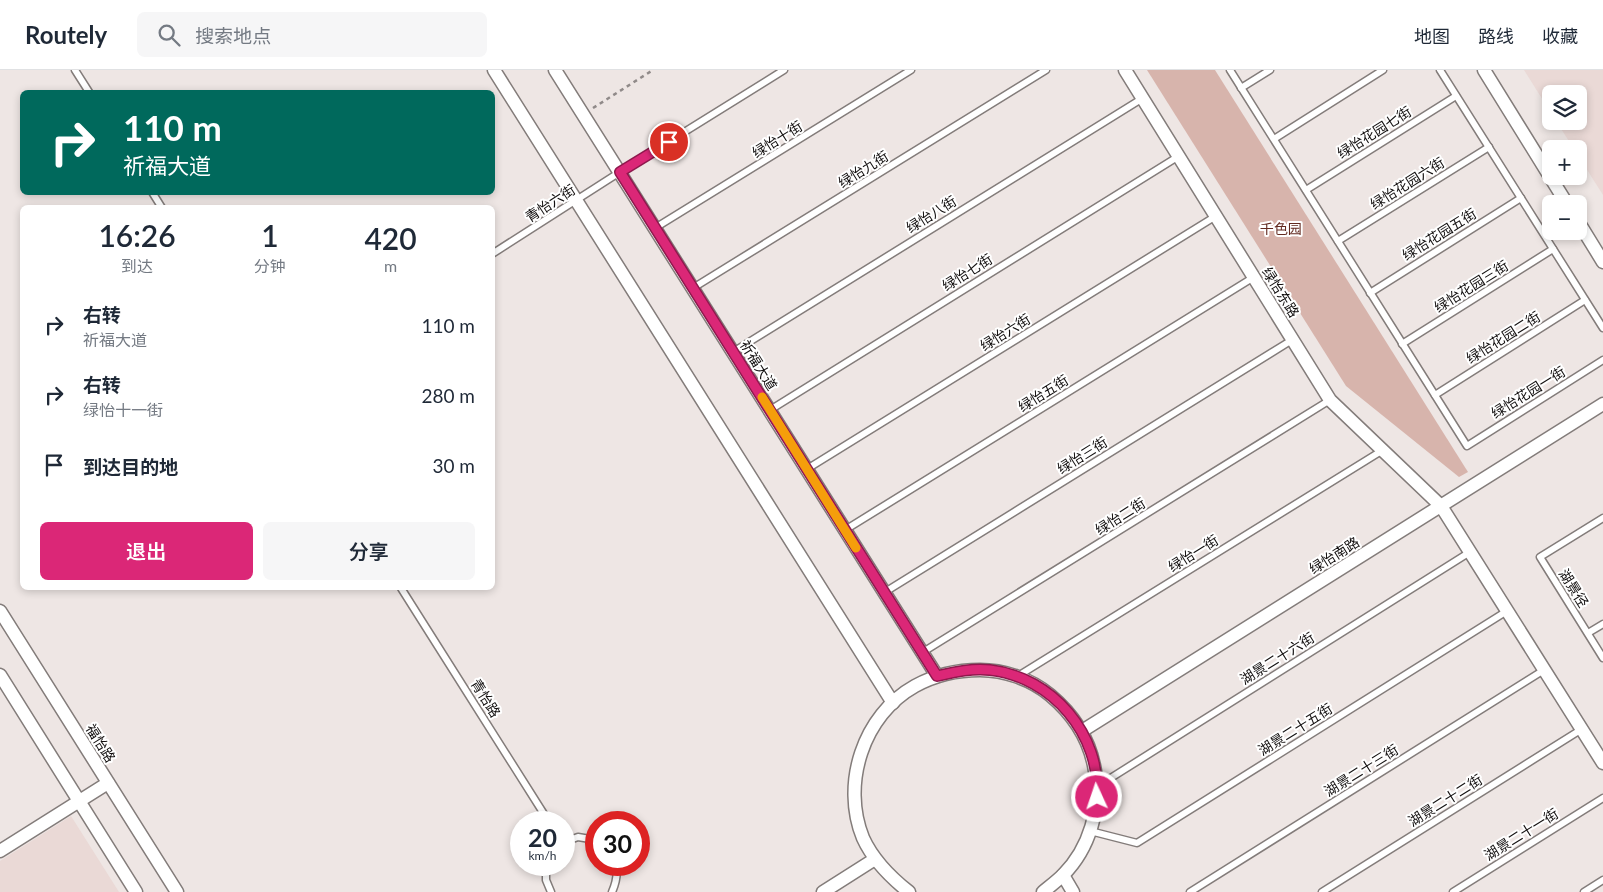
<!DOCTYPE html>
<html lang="zh">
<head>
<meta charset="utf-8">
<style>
	:root { --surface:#fff; --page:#f6f6f7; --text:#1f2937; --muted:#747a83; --line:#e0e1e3; --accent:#db2777 }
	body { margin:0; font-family:Lato,"Noto Sans SC",sans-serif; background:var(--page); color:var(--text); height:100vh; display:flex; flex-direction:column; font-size:19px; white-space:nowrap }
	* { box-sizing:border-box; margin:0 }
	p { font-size:16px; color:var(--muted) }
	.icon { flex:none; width:28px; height:28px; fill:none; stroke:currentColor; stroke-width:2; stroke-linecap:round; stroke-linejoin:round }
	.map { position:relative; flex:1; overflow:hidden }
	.details { position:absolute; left:20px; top:135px; width:475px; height:385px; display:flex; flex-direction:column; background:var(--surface); border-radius:8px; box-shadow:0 2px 8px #0003 }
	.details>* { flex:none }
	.guide { position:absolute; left:20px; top:20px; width:475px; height:105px; border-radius:8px; box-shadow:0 2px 8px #0003; background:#00695c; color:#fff; overflow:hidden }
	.controls { position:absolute; left:1542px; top:15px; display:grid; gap:10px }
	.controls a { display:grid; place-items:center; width:45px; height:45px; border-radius:8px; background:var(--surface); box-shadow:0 2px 8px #0003; font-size:25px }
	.speed { position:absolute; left:510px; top:741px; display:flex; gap:10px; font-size:25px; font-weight:700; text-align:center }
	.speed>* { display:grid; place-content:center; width:65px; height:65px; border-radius:50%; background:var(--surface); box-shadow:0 2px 8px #0003; line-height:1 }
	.speed small { font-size:12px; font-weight:400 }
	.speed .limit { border:8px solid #d22; background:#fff; color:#111 }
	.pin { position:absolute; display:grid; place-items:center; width:42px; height:42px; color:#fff; margin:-21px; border:2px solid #fff; border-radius:50%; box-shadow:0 1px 5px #0007 }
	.me { position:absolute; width:55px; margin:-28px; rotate:357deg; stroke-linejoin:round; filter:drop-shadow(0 0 4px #0008) }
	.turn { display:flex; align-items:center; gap:18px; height:105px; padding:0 20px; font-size:22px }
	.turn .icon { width:65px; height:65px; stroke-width:2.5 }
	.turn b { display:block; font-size:35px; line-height:42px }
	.eta { display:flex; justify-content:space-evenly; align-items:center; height:85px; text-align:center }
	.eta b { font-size:30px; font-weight:600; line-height:35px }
	.cta { display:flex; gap:10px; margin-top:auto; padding:10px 20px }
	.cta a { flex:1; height:58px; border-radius:8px; background:var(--accent); color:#fff; font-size:20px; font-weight:600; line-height:58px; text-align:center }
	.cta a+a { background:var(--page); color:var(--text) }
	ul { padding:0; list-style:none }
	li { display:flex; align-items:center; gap:15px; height:70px; padding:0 20px }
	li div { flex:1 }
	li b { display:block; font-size:19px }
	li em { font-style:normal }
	header { display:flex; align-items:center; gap:30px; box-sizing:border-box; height:70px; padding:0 25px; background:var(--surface); border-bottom:1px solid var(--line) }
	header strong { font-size:24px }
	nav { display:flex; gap:28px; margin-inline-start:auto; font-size:18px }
	.search { width:350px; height:45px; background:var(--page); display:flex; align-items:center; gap:12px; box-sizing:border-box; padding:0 18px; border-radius:8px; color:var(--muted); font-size:19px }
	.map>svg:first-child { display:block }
	.built { fill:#ead9d6 }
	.green { fill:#d7b4ac }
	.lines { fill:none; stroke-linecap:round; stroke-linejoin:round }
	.service-casing { stroke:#837c7a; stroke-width:9 }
	.minor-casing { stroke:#837c7a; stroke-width:15 }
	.path { stroke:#908a89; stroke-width:2.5; stroke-dasharray:4 4; stroke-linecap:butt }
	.service { stroke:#fff; stroke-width:6 }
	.minor { stroke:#fff; stroke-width:12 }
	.route-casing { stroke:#8e194d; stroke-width:12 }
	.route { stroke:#db2777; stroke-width:9 }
	.slow { stroke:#f59e0b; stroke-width:9 }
	.labels { text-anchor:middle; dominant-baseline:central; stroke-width:4; stroke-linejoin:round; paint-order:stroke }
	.street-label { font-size:14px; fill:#120f0f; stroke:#fff }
	.park-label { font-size:14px; fill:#622a20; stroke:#fff }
</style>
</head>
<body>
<header>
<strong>Routely</strong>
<div class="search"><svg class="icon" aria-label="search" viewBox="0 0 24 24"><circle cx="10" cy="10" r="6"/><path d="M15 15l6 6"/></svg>搜索地点</div>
<nav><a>地图</a><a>路线</a><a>收藏</a></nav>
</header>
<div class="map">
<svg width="1603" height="822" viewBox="0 0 1603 822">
	<rect width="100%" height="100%" fill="#eee6e4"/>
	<g class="built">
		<path d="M 1524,0 L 1603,0 L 1603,125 L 1579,87 L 1579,79 L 1574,79 L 1556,51 L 1579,51 L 1579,24 L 1551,24 L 1551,43 Z"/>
		<path d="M 71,746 L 119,822 L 0,822 L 0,791 Z"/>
	</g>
	<path class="green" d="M 1147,0 L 1215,0 L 1468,402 L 1459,407 L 1346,316 Z"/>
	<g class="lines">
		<g class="service-casing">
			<g id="service">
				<path d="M 75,0 L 89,22"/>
				<path d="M 1230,0 L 1467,376 L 1603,290"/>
				<path d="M 1440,0 L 1603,258"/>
				<path d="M 1241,18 L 1270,0"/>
				<path d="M 1274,69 L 1383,0"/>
				<path d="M 1306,120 L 1456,26"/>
				<path d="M 152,122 L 162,138"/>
				<path d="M 655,158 L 911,0"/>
				<path d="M 1338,171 L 1489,77"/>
				<path d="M 492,184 L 620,102 L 784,0"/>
				<path d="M 693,218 L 1046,0"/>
				<path d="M 1370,223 L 1521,128"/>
				<path d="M 1402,274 L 1553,179"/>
				<path d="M 733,282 L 1143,28"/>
				<path d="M 1435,325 L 1585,230"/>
				<path d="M 770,340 L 1179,86"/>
				<path d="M 807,399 L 1216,146"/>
				<path d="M 1603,448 L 1540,487 L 1603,588"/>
				<path d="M 845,460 L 1254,207"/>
				<path d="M 401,518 L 549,752"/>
				<path d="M 885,522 L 1292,270"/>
				<path d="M 1588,563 L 1603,554"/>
				<path d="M 923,582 L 1330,330"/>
				<path d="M 1018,606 L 1383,380"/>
				<path d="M 1098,716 L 1470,482"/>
				<path d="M 1090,761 L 1137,773 L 1507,541"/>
				<path d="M 564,772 L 578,767 L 596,770"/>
				<path d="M 546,795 L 546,810 L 551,822"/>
				<path d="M 612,822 C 616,813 618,805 616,795"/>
				<path d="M 1190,822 L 1544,600"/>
				<path d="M 1322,822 L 1582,659"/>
				<path d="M 1453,822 L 1603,728"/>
				<path d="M 1584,822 L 1603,810"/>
			</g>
		</g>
		<g class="minor-casing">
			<g id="minor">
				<path d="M 494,0 L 893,633"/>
				<path d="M 555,0 L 937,606"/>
				<path d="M 1125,0 L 1330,330 L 1441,436 L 1603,693"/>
				<path d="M 1484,0 L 1567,134"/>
				<path d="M 1579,153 L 1603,192"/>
				<path d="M 0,541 L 177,822"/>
				<path d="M 0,605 L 136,822"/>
				<path d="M 1082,661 L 1603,334"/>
				<path d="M 0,781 L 108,713"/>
				<path d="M 1063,805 L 1073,822"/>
				<path d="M 823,822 L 875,789"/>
				<path d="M 909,822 C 890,807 873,790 863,768 C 841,714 863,645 915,616 C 935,605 957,600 980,600 C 1004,600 1031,609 1050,625 C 1074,645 1090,669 1095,701 C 1101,738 1090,778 1063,805 C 1057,811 1049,817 1043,822"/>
			</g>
		</g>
		<path class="path" d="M 593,38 L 653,0"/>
		<use href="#service" class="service"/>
		<use href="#minor" class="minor"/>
	</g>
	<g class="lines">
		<g class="route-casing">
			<path id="route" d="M 669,72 L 620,102 L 937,606 C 955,602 972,598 990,600 C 1053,607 1101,665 1097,727"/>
		</g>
		<use href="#route" class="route"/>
		<path class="slow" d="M 762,327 L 856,478"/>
	</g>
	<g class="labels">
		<g class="street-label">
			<text transform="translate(1374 62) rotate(-32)">绿怡花园七街</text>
			<text transform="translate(777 69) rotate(-32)">绿怡十街</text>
			<text transform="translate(863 99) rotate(-32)">绿怡九街</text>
			<text transform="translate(1407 113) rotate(-32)">绿怡花园六街</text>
			<text transform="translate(550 133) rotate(-33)">青怡六街</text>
			<text transform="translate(931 144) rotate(-32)">绿怡八街</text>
			<text transform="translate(1439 164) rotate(-32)">绿怡花园五街</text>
			<text transform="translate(967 202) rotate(-32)">绿怡七街</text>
			<text transform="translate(1471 216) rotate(-32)">绿怡花园三街</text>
			<text transform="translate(1281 222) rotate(58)">绿怡东路</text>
			<text transform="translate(1005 262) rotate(-32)">绿怡六街</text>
			<text transform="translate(1503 267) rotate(-32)">绿怡花园二街</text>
			<text transform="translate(759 295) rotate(58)">祈福大道</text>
			<text transform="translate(1528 322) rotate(-32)">绿怡花园一街</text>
			<text transform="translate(1043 323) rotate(-32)">绿怡五街</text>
			<text transform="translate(1082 385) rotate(-32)">绿怡三街</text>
			<text transform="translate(1120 446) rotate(-32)">绿怡二街</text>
			<text transform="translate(1193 483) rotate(-32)">绿怡一街</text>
			<text transform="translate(1334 485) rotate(-32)">绿怡南路</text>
			<text transform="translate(1574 518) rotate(58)">湖景径</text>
			<text transform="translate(1277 588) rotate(-32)">湖景二十六街</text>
			<text transform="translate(486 628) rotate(58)">青怡路</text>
			<text transform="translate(1295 659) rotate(-32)">湖景二十五街</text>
			<text transform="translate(101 673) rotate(58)">福怡路</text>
			<text transform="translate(1361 700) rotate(-32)">湖景二十三街</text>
			<text transform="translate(1445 730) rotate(-32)">湖景二十二街</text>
			<text transform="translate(1521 764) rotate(-32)">湖景二十一街</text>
		</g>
		<g class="park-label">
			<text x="1281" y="158">千色园</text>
		</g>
	</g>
</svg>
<div class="controls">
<a><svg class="icon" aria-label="layers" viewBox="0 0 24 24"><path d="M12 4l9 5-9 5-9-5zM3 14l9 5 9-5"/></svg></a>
<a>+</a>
<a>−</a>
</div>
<div class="speed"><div>20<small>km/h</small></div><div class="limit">30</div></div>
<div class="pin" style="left:669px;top:72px;background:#d93025"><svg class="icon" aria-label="arrive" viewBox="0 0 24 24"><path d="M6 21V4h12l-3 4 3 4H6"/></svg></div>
<svg class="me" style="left:1097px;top:727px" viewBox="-20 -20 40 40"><circle r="17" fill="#db2777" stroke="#fff" stroke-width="3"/><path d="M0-11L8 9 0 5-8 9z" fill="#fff"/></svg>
<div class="guide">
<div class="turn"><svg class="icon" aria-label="right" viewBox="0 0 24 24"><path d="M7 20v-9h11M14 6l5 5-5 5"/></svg><div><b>110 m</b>祈福大道</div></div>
</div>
<section class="details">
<div class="eta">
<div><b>16:26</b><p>到达</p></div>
<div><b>1</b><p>分钟</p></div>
<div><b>420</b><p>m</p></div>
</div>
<ul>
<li><svg class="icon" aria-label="right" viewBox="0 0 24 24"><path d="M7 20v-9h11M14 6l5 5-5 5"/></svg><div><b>右转</b><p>祈福大道</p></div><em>110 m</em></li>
<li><svg class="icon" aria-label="right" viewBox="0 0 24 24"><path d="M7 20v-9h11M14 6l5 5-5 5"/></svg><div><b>右转</b><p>绿怡十一街</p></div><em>280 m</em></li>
<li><svg class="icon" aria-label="arrive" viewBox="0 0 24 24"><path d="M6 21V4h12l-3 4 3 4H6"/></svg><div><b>到达目的地</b></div><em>30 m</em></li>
</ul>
<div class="cta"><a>退出</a><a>分享</a></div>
</section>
</div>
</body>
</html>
